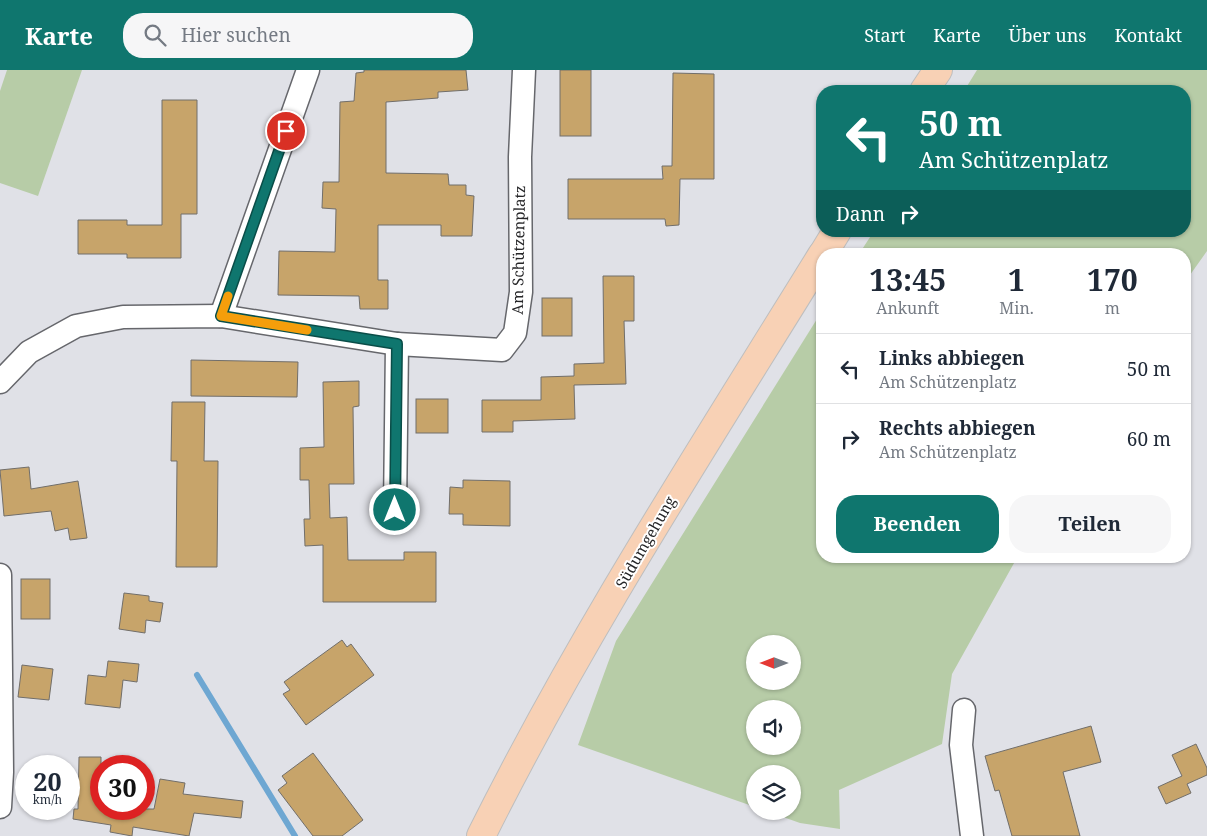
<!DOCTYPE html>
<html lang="de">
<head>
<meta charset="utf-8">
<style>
	:root { --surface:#fff; --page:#f6f6f7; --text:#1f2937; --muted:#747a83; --line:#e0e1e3; --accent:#0f766e }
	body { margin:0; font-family:"Noto Serif",serif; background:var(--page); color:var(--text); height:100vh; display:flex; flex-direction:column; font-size:19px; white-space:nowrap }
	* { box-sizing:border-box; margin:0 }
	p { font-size:16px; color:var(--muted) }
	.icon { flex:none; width:28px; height:28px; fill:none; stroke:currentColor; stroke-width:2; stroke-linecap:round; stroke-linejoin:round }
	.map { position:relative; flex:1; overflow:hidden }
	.side { position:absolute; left:816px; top:178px; width:375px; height:315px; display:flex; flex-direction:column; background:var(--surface); border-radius:20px; box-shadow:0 1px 4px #0004 }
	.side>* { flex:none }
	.hud { position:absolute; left:816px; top:15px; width:375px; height:152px; border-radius:20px; box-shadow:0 1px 4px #0004; background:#0f766e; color:#fff; overflow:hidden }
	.needle { width:32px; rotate:270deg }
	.fabs { position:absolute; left:746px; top:565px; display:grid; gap:10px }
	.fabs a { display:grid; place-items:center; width:55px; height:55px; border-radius:50%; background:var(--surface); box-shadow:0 1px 4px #0004; font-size:25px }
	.speed { position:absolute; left:15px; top:685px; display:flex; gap:10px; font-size:25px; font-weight:700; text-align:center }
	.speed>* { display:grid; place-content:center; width:65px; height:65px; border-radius:50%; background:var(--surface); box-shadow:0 1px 4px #0004; line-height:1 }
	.speed small { font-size:12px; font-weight:400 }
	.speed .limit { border:8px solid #d22; background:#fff; color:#111 }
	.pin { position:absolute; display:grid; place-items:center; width:42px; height:42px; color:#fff; margin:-21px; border:2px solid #fff; border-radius:50%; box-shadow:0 1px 5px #0007 }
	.me { position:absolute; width:55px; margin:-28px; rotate:0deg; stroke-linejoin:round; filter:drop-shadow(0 0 4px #0008) }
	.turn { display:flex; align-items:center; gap:18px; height:105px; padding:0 20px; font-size:22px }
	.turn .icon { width:65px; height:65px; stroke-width:2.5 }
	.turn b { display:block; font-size:35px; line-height:42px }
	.then { display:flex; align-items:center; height:48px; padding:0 20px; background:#0003; gap:10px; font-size:19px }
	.eta { display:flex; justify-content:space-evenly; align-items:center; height:85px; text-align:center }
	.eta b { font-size:30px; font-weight:700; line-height:35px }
	.button { display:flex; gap:10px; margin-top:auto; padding:10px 20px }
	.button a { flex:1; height:58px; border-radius:20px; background:var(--accent); color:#fff; font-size:20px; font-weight:700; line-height:58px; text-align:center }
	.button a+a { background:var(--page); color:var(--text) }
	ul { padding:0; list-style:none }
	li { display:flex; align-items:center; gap:15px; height:70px; padding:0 20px; border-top:1px solid var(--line) }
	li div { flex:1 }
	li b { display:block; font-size:19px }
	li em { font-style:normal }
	header { display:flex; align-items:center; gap:30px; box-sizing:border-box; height:70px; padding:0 25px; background:var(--accent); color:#fff }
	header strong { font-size:24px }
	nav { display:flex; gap:28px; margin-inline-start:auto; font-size:18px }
	.search { width:350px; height:45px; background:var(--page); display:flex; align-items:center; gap:12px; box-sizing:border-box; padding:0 18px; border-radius:20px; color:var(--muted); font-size:19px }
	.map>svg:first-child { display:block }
	.green { fill:#b7cca7; fill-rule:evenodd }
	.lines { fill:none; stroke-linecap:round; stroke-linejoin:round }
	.stream { stroke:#6ea7d2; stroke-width:6 }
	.building { fill:#c7a46a; stroke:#716e6a }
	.minor-casing { stroke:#66676c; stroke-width:25 }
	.major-casing { stroke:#bebebe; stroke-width:30 }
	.minor { stroke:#fff; stroke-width:22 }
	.major { stroke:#f8d1b5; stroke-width:28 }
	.route-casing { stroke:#0a4d48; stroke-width:12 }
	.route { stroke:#0f766e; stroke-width:9 }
	.slow { stroke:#f59e0b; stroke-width:9 }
	.labels { text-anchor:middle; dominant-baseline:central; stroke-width:4; stroke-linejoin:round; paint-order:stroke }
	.street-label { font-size:15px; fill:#252527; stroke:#fff }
</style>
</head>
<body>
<header>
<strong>Karte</strong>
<div class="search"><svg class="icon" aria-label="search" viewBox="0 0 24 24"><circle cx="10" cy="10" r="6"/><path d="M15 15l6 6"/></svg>Hier suchen</div>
<nav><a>Start</a><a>Karte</a><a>Über uns</a><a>Kontakt</a></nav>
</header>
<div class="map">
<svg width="1207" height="766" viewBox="0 0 1207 766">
	<rect width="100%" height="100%" fill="#e0e1e7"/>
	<g class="green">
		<path d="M 7,0 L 82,0 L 38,126 L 0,113 L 0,21 Z"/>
		<path d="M 977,0 L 1207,0 L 1207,181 L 1185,212 L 1185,184 L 859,184 L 874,161 L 1185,161 L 1185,21 L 964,21 Z"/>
		<path d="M 822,241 L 822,486 L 1018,486 L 952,604 L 942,674 L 839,720 L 840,759 L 800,753 L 766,741 L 792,741 L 792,704 L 755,704 L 755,737 L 578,675 L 616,571 ZM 755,574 L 792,574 L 792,611 L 755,611 ZM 755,639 L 792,639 L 792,676 L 755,676 Z"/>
	</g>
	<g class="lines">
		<path class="stream" d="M 197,605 L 295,766"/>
	</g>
	<g class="building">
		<path d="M 364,0 L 466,0 L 468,20 L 438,22 L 438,28 L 386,32 L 386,103 L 448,104 L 449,115 L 466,115 L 466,125 L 474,126 L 472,166 L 441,166 L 441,155 L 378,155 L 378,210 L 388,210 L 388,239 L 360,239 L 359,226 L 278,225 L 279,181 L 335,182 L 336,139 L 322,138 L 323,112 L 339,112 L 340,32 L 354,31 L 356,3 L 364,2 Z"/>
		<rect x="560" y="0" width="31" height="66"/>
		<path d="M 673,3 L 714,4 L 714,109 L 680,109 L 679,155 L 666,156 L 665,149 L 568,149 L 568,109 L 663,109 L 662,96 L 672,96 Z"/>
		<path d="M 162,30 L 197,30 L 197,144 L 181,144 L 181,188 L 127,188 L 127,184 L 78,184 L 78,150 L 127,150 L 127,155 L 162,155 Z"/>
		<path d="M 603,206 L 634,206 L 634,251 L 624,251 L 626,314 L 574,315 L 575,349 L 513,351 L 513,362 L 482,362 L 482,330 L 541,330 L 541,307 L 574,306 L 574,294 L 604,293 Z"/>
		<rect x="542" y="228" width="30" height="38"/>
		<path d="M 191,290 L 298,292 L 297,327 L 191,326 Z"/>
		<path d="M 359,311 L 359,336 L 353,337 L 354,414 L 329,414 L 330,448 L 347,447 L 348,490 L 404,490 L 404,482 L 436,482 L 436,532 L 323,532 L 323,475 L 305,476 L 304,449 L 310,449 L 309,410 L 300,410 L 300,378 L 324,377 L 323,312 Z"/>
		<rect x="416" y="329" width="32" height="34"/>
		<path d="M 172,332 L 205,332 L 204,391 L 218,391 L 217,497 L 176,497 L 177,391 L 171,391 Z"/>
		<path d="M 29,397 L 31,419 L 78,411 L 87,468 L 70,470 L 68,458 L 55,461 L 51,441 L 4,446 L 0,400 Z"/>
		<path d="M 463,410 L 510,411 L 510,456 L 463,455 L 463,444 L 449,444 L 450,417 L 463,418 Z"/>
		<rect x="21" y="509" width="29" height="40"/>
		<path d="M 124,523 L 149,526 L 149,531 L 163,533 L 160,552 L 146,550 L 145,563 L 119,559 Z"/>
		<path d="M 342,570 L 347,577 L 351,574 L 374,605 L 306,655 L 283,624 L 290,620 L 284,612 Z"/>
		<path d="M 108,591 L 139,594 L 137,612 L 123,610 L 120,638 L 85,634 L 88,605 L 106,607 Z"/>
		<path d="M 22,595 L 53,599 L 49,630 L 18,627 Z"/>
		<path d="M 1091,656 L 1101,692 L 1063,702 L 1080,766 L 1012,766 L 999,720 L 995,721 L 985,686 Z"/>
		<path d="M 1196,674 L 1207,698 L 1207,705 L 1187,714 L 1191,723 L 1166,734 L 1158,717 L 1182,706 L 1172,685 Z"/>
		<path d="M 313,683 L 363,750 L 342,766 L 313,766 L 278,720 L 287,713 L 282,706 Z"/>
		<path d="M 79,687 L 101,687 L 101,739 L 154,739 L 160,709 L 185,713 L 183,724 L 243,731 L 241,748 L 194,743 L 189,766 L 133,757 L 132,766 L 110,762 L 111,755 L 73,749 L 74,739 L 78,739 Z"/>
	</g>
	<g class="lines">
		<g class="minor-casing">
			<g id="minor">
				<path d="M 221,246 L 308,0"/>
				<path d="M 0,312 L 29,282 L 76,256 L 123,247 L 221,246 L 397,274 L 502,280 L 515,263 L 521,222 L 520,87 L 524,0"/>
				<path d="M 395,440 L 397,274"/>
				<path d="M 0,505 L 2,702 L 0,737"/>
				<path d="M 964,640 L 961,675 L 972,766"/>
			</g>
		</g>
		<g class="major-casing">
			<g id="major">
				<path d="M 924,21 L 938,0"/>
				<path d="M 823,184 L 837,161"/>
				<path d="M 481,766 C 581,565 704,376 822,185"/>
			</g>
		</g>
		<use href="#minor" class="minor"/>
		<use href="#major" class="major"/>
	</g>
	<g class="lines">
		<g class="route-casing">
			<path id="route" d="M 286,61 L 221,246 L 397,274 L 395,440"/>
		</g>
		<use href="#route" class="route"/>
		<path class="slow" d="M 228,226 L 221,246 L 307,260"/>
	</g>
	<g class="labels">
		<g class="street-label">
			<text transform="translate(518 180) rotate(-89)">Am Schützenplatz</text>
			<text transform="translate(645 472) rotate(-60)">Südumgehung</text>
		</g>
	</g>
</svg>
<div class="fabs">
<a><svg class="needle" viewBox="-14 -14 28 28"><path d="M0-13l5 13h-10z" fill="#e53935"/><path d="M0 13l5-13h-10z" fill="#747a83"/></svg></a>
<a><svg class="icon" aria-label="sound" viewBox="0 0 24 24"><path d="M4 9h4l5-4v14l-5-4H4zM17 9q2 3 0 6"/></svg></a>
<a><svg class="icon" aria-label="layers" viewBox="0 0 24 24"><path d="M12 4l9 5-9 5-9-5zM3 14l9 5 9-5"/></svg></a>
</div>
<div class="speed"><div>20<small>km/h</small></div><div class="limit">30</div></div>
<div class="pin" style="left:286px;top:61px;background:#d93025"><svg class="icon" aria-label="arrive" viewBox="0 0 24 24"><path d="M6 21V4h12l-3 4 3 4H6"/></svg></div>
<svg class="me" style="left:395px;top:440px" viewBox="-20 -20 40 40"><circle r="17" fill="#0f766e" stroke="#fff" stroke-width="3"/><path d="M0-11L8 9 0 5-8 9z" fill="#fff"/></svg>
<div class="hud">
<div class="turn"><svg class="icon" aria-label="left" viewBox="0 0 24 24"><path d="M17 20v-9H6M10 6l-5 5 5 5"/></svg><div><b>50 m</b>Am Schützenplatz</div></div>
<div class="then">Dann<svg class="icon" aria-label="right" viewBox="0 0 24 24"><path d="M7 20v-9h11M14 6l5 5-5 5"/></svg></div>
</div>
<section class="side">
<div class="eta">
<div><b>13:45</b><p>Ankunft</p></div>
<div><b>1</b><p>Min.</p></div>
<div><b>170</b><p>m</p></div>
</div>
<ul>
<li><svg class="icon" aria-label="left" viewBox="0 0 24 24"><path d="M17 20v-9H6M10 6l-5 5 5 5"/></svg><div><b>Links abbiegen</b><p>Am Schützenplatz</p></div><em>50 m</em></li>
<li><svg class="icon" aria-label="right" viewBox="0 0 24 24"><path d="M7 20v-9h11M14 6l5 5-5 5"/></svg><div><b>Rechts abbiegen</b><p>Am Schützenplatz</p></div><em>60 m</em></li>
</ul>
<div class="button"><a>Beenden</a><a>Teilen</a></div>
</section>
</div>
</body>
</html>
